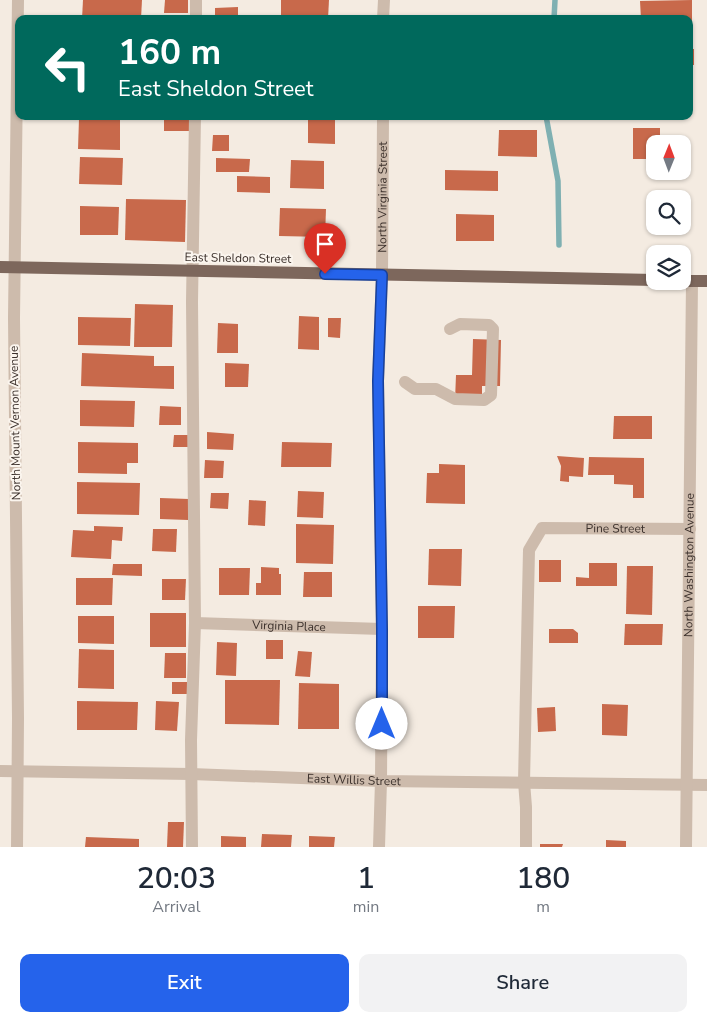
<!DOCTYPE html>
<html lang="en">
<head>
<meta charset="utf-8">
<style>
	:root { --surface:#fff; --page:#f2f2f3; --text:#1f2937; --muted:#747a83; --accent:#2563eb }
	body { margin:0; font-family:"Nunito Sans",sans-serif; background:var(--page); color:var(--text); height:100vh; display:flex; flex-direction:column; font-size:19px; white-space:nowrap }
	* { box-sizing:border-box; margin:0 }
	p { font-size:16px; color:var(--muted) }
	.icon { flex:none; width:28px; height:28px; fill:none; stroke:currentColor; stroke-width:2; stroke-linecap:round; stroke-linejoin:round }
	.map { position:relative; height:847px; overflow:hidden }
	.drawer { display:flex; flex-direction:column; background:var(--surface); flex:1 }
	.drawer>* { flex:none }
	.guide { position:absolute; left:15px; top:15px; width:678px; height:105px; border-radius:10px; box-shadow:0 1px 4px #0004; background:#00695c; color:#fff; overflow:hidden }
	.needle { width:32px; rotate:1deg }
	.buttons { position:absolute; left:646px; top:135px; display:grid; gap:10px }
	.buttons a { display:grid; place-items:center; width:45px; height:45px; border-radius:10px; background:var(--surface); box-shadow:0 1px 4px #0004; font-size:25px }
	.pin { position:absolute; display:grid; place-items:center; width:42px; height:42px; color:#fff; margin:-51px -21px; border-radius:50% 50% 50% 0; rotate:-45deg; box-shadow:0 0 5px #0007 }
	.pin .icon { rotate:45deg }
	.me { position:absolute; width:55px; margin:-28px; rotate:0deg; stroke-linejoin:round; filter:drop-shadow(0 0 4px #0008) }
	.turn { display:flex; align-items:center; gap:18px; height:105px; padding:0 20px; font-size:22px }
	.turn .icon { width:65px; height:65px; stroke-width:2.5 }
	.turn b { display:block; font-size:35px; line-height:42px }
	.eta { display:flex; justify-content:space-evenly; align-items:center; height:85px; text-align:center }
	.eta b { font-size:30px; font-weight:600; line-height:35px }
	.cta { display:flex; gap:10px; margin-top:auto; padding:10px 20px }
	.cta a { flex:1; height:58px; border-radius:10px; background:var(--accent); color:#fff; font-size:20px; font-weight:600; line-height:58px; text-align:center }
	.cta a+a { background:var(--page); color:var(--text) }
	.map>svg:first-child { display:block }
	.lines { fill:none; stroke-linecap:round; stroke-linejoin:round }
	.stream { stroke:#7fb0b2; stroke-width:5.5 }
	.building { fill:#c8694b }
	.minor { stroke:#cdbbac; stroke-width:12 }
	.major { stroke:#7d675c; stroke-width:12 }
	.route-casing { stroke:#184099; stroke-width:12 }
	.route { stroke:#2563eb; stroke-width:9 }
	.labels { text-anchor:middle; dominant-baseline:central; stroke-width:4; stroke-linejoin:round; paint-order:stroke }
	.street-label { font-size:12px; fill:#3b302b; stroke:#fbf5ee }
</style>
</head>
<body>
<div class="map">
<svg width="707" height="847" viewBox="0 0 707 847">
	<rect width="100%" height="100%" fill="#f4ebe1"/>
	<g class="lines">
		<g class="stream">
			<path d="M 554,19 L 555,0"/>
			<path d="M 546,116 L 558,181 L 559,245"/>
		</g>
	</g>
	<g class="building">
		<path d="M 83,0 L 142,0 L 141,19 L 82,19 Z"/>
		<path d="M 165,0 L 188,0 L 188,13 L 164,13 Z"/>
		<path d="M 281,0 L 329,0 L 328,19 L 281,18 Z"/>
		<path d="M 692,0 L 692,27 L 689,27 L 689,19 L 641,19 L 640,1 Z"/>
		<path d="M 238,7 L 238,19 L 215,19 L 215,8 Z"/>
		<rect x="689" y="49" width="5" height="16"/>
		<rect x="164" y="116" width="26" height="15"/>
		<path d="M 79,119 L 120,120 L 120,150 L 78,149 Z"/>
		<path d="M 308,119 L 335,119 L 335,144 L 308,143 Z"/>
		<path d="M 633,128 L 660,128 L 660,144 L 655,144 L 655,159 L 633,159 Z"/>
		<path d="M 499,130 L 537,130 L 537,157 L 498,156 Z"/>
		<path d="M 213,135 L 229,135 L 229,151 L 212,151 Z"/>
		<path d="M 80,157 L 123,158 L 122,185 L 79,184 Z"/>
		<path d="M 216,158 L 250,159 L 249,172 L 216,172 Z"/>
		<path d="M 291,160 L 324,161 L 324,189 L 290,188 Z"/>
		<path d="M 445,170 L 498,171 L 498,191 L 445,190 Z"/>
		<path d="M 237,176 L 270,177 L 270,193 L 237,192 Z"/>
		<path d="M 126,199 L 186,200 L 185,242 L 125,240 Z"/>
		<path d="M 80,206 L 119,207 L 118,235 L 80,235 Z"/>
		<path d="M 280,208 L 326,209 L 325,237 L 279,236 Z"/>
		<path d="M 456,214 L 494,215 L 494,241 L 456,241 Z"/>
		<path d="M 135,304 L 173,305 L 172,347 L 134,347 Z"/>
		<path d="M 299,316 L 319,317 L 319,350 L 298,349 Z"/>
		<path d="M 78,317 L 131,318 L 130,346 L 78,345 Z"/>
		<path d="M 328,318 L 341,318 L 340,338 L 328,337 Z"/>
		<path d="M 218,323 L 238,324 L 238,353 L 217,353 Z"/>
		<path d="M 473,339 L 501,340 L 500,386 L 482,386 L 482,400 L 455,400 L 456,375 L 472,375 Z"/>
		<path d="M 82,353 L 154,356 L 154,366 L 174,366 L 174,389 L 81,386 Z"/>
		<path d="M 225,363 L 249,364 L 248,387 L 225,387 Z"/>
		<path d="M 80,400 L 135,401 L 134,427 L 80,426 Z"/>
		<path d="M 160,406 L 181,407 L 181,425 L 159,425 Z"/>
		<path d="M 614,416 L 652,416 L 652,439 L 613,439 Z"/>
		<path d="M 207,432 L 234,434 L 233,450 L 207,449 Z"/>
		<path d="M 174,435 L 190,435 L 190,447 L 173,447 Z"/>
		<path d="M 78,442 L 138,443 L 138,463 L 127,463 L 127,474 L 78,473 Z"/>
		<path d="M 282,442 L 332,443 L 331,467 L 281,467 Z"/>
		<path d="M 557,456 L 584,458 L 583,477 L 569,476 L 569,482 L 560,481 L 561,466 Z"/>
		<path d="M 589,457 L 644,458 L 644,498 L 633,498 L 633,485 L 614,484 L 614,475 L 588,475 Z"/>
		<path d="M 205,460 L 224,461 L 223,478 L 204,478 Z"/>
		<path d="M 439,464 L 465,465 L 465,504 L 426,503 L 427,473 L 439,473 Z"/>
		<path d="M 77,482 L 140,483 L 139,515 L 77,514 Z"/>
		<path d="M 298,491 L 324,492 L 323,518 L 297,517 Z"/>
		<path d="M 211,493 L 229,493 L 228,509 L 210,508 Z"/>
		<path d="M 160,498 L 189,499 L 188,520 L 160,519 Z"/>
		<path d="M 249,500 L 266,501 L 265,526 L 248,525 Z"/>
		<path d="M 296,524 L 334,525 L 333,564 L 296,563 Z"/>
		<path d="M 94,526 L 123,527 L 122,541 L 112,540 L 111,559 L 71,557 L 73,530 L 94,531 Z"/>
		<path d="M 153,529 L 177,529 L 176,552 L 152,551 Z"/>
		<path d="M 429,549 L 462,549 L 461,586 L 428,585 Z"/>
		<rect x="539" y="560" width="22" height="22"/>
		<path d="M 589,563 L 617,563 L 617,586 L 576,586 L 576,577 L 589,578 Z"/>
		<path d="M 113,564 L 142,564 L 142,576 L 112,575 Z"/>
		<path d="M 627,566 L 653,566 L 652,615 L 626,614 Z"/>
		<path d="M 261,567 L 279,568 L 279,574 L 281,574 L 281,595 L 256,595 L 256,583 L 261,583 Z"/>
		<path d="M 219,568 L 250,568 L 249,595 L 219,595 Z"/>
		<path d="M 304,572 L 332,572 L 332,597 L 303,597 Z"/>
		<path d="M 76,578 L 113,578 L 112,605 L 76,605 Z"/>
		<path d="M 162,579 L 186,579 L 185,600 L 162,600 Z"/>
		<path d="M 418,606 L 455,606 L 454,638 L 418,638 Z"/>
		<rect x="150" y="613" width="36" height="34"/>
		<path d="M 78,616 L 114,616 L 114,644 L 78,643 Z"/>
		<path d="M 625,624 L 663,624 L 662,645 L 624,645 Z"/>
		<path d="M 549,629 L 573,629 L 578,633 L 578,643 L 549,643 Z"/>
		<rect x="266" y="640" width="17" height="19"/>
		<path d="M 217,642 L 237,643 L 236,676 L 216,675 Z"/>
		<path d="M 79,649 L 114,650 L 114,689 L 78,688 Z"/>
		<path d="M 298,651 L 312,652 L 310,677 L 295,676 Z"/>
		<path d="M 165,653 L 186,653 L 186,678 L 164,678 Z"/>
		<path d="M 225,680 L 280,680 L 279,725 L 225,724 Z"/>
		<rect x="172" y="682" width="16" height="12"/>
		<path d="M 299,683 L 339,684 L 339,729 L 298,729 Z"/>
		<path d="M 77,701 L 138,702 L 137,730 L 77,730 Z"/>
		<path d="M 156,701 L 179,702 L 177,731 L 155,730 Z"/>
		<path d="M 602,704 L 628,705 L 627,736 L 602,735 Z"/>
		<path d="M 555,707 L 556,731 L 538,732 L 537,708 Z"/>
		<path d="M 168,822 L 184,822 L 183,847 L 167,847 Z"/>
		<path d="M 262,834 L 292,835 L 291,847 L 261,847 Z"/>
		<path d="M 221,836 L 246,837 L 246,847 L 221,847 Z"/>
		<path d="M 309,836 L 335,837 L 334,847 L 309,847 Z"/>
		<path d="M 86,837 L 139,839 L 139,847 L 85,847 Z"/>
		<path d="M 606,840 L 626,841 L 626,847 L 606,847 Z"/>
		<path d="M 540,844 L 563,844 L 562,847 L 540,847 Z"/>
	</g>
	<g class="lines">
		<g class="minor">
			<path d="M 196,19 L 196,0"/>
			<path d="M 383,19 L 384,0"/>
			<path d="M 405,382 L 415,389 L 436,389 L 455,399 L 484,400 L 491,395 L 493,329 L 489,325 L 460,324 L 450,329"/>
			<path id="s1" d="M 195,623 L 382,629"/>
			<path id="s2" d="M 0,771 L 191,774 L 381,781 L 707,785"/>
			<path d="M 17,847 L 18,718 L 14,318 L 18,0"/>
			<path d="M 192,847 L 191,740 L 195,623 L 192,302 L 195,116"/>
			<path id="s3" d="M 379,847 L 381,781 L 382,629 L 378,381 L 382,275 L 383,116"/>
			<path id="s4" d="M 526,847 L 526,807 L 524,782 L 529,550 L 542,528 L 690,529"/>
			<path id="s5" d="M 686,847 L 692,281"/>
		</g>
		<g class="major">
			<path d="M 0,267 L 655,280"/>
			<path d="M 682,281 L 707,281"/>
		</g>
	</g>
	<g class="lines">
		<g class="route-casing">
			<path id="route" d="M 325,274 L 382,275 L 378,381 L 382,629 L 382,724"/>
		</g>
		<use href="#route" class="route"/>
	</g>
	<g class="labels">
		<g class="street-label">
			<text stroke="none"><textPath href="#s3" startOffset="650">North Virginia Street</textPath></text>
			<text transform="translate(238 258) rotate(1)">East Sheldon Street</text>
			<text transform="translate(15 423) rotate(-91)">North Mount Vernon Avenue</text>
			<text stroke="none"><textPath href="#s4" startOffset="396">Pine Street</textPath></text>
			<text stroke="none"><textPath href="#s5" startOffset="282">North Washington Avenue</textPath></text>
			<text stroke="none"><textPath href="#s1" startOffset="94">Virginia Place</textPath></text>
			<text stroke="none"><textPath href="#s2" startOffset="354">East Willis Street</textPath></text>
		</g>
	</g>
</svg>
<div class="buttons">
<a><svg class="needle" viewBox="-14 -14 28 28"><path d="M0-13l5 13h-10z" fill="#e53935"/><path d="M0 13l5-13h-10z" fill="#747a83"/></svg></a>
<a><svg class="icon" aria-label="search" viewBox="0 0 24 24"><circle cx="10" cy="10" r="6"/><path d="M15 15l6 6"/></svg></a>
<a><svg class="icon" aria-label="layers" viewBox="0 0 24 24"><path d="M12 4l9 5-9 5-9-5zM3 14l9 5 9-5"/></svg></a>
</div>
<div class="pin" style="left:325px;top:274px;background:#d93025"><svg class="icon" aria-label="arrive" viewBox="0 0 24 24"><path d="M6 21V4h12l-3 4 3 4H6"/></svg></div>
<svg class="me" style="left:382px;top:724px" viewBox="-20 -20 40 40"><circle r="19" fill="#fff"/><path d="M0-13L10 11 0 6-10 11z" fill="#2563eb"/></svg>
<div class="guide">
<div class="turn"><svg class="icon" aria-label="left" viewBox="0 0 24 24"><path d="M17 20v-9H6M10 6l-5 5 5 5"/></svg><div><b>160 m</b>East Sheldon Street</div></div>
</div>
</div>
<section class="drawer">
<div class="eta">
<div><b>20:03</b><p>Arrival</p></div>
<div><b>1</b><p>min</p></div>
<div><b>180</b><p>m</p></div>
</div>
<div class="cta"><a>Exit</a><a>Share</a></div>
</section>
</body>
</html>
